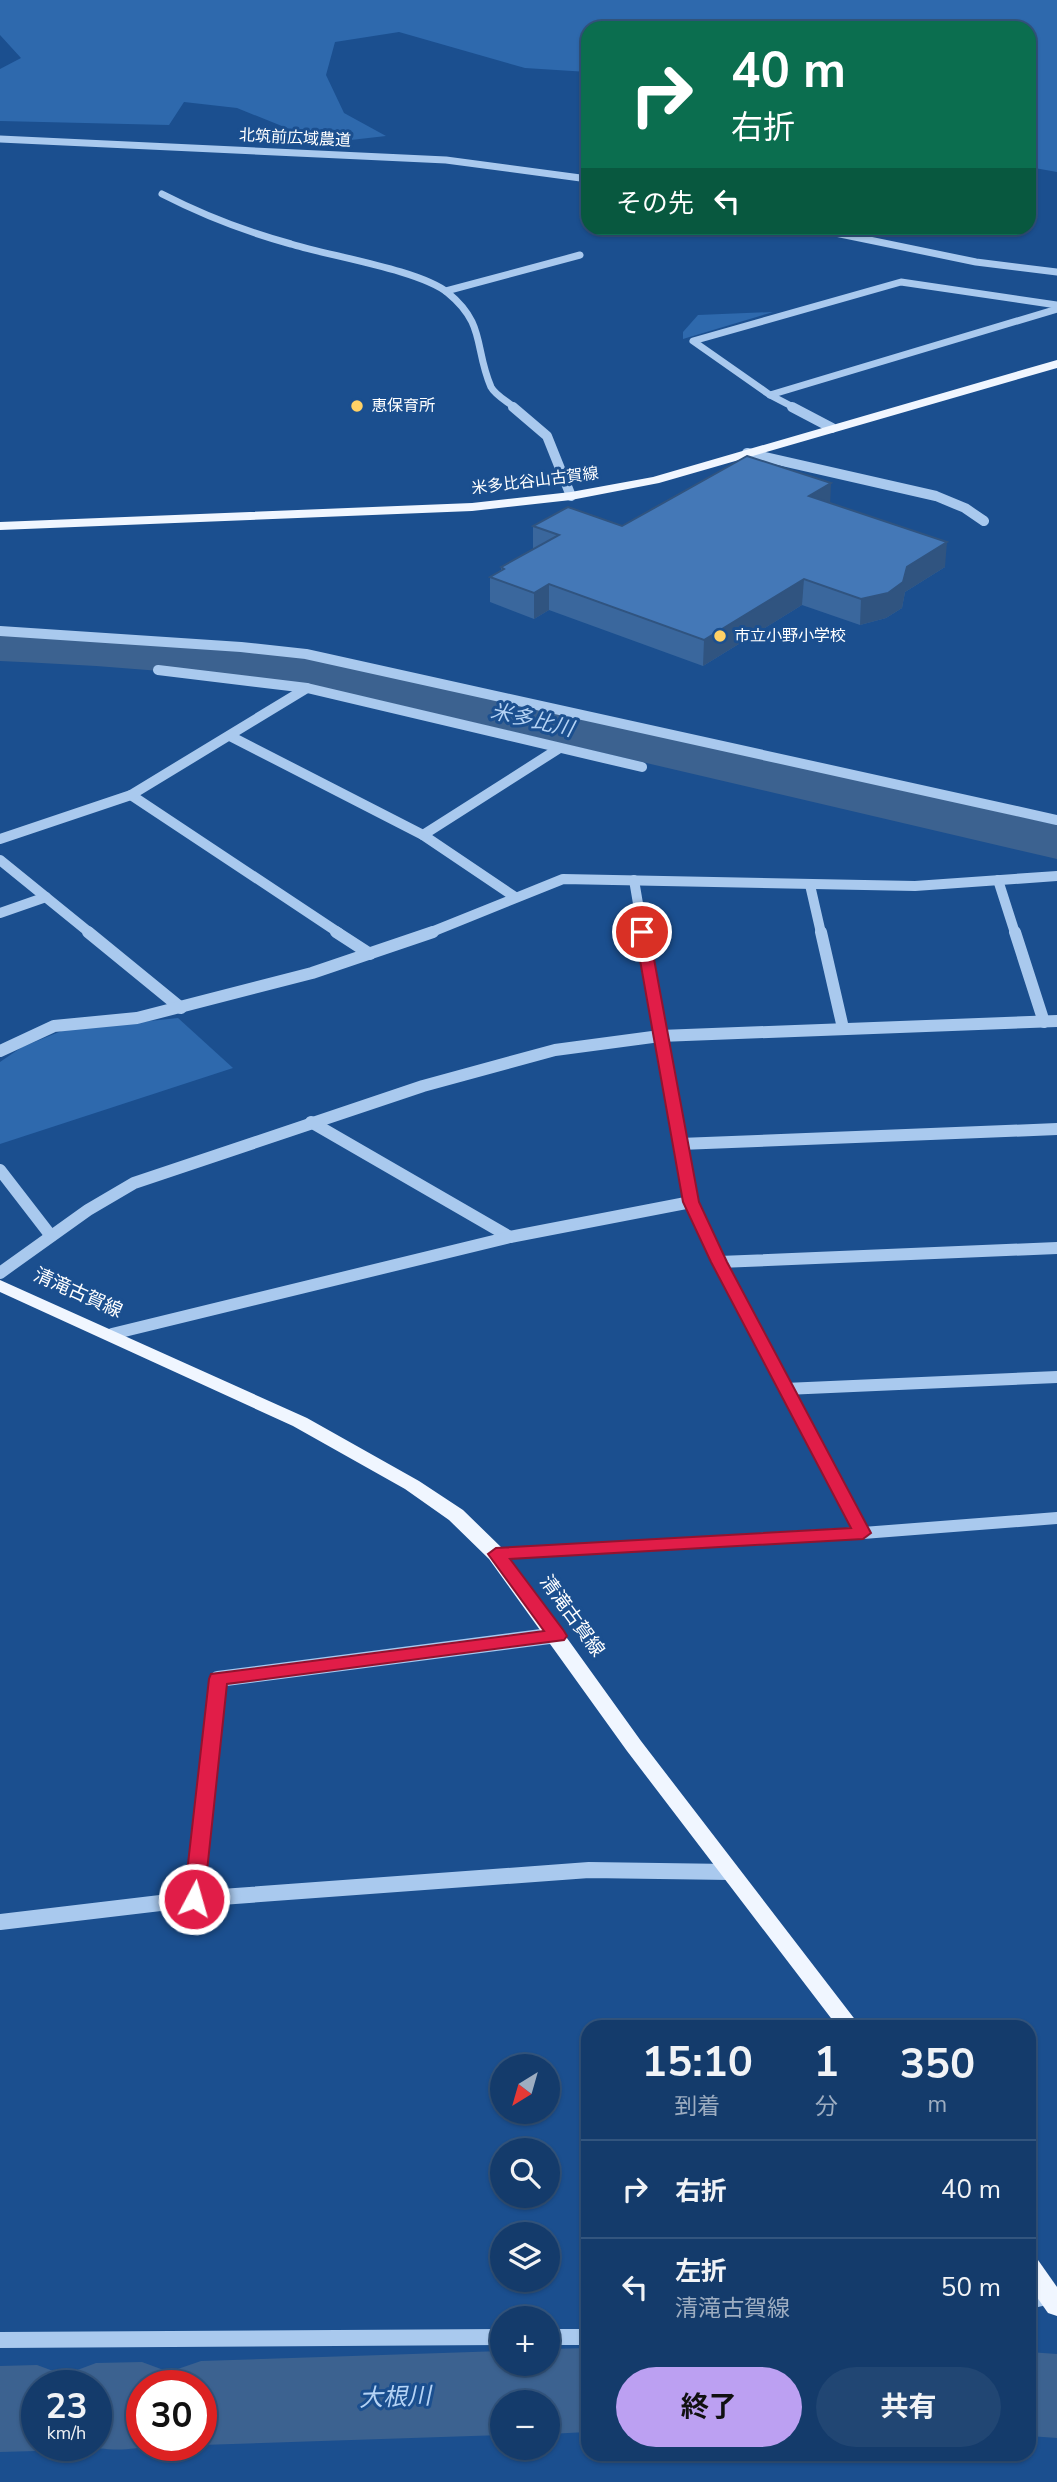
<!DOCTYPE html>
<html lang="ja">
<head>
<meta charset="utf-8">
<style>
	:root { --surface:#143b6b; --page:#214673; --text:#f1f3f6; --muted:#9dadc1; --line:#33557e; --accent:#bca0f2 }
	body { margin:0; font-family:"Nunito Sans","Noto Sans JP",sans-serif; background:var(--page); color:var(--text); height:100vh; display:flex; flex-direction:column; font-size:26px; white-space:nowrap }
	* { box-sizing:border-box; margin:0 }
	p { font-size:23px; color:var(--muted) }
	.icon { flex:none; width:38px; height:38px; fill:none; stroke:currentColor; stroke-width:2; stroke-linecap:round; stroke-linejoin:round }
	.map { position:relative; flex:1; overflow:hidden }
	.drawer { position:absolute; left:581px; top:2020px; width:455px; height:441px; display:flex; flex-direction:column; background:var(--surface); border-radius:21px; box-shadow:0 2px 5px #0004,0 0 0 2px var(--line) }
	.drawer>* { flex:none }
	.banner { position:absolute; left:581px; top:21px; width:455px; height:214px; border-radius:21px; box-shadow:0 2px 5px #0004,0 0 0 2px var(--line); background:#0b6e4f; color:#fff; overflow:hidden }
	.needle { width:46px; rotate:217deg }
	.fabs { position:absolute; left:490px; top:2054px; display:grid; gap:14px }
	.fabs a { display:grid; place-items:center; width:70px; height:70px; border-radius:50%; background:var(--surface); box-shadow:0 2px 5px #0004,0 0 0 2px var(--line); font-size:35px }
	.speed { position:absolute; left:21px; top:2370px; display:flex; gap:14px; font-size:35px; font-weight:700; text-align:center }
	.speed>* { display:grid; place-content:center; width:91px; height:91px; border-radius:50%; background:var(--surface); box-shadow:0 2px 5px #0004,0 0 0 2px var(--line); line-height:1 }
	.speed small { font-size:18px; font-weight:400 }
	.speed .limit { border:10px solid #d22; background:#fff; color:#111 }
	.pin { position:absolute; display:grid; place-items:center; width:60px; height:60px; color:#fff; margin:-30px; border:4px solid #fff; border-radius:50%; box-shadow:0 2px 7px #0007 }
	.me { position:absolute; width:77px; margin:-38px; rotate:6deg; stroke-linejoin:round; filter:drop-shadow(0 0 5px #0008) }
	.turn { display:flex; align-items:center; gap:24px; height:147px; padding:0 35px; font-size:32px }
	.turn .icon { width:91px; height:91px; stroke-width:2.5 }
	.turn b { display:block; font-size:49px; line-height:60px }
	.then { display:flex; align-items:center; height:66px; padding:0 35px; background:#0003; gap:14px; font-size:26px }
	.eta { display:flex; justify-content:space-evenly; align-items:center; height:119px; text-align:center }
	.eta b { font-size:42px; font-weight:700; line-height:49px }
	.action { display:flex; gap:14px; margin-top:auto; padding:14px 35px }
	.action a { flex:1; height:80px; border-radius:42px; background:var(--accent); color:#111; font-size:28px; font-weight:700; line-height:80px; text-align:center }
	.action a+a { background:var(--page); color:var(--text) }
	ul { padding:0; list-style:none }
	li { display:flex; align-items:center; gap:21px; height:98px; padding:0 35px; border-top:2px solid var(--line) }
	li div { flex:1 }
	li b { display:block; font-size:26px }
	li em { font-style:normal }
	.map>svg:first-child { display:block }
	.green { fill:#2e69ad }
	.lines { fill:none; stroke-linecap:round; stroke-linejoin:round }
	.river { fill:#3c6290; fill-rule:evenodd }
	.minor-far3 { stroke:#a9c9ee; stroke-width:7 }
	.minor-far2 { stroke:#a9c9ee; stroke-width:10 }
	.minor-far1 { stroke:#a9c9ee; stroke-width:12 }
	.minor { stroke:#a9c9ee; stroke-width:16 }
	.major { fill:#f0f6ff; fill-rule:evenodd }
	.wall { fill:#3a679d }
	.shaded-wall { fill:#305480 }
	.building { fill:#4478b7; stroke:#305480; stroke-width:2 }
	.route { fill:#e11d48; stroke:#92132f; stroke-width:2 }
	.poi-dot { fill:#ffd166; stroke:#1b4f8f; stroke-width:2.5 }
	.labels { text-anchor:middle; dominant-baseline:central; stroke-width:6; stroke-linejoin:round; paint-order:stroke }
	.far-street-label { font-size:16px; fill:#fff; stroke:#1b4f8f }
	.far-poi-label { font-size:16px; fill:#fff; stroke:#1b4f8f; text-anchor:start }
	.street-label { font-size:19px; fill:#fff; stroke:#1b4f8f }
	.water-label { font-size:21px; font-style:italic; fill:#b5d3f5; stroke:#1b4f8f }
	.near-water-label { font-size:24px; font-style:italic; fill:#b5d3f5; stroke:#1b4f8f }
</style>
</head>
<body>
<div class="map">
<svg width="1057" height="2482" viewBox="0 0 1057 2482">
	<rect width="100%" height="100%" fill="#1b4f8f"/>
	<g class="green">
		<path d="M 0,0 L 1057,0 L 1057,172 L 1029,167 L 1029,28 L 588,28 L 588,72 L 525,68 L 399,32 L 335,42 L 326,75 L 344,113 L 386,136 L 324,143 L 237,108 L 184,102 L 169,125 L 0,121 L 0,69 L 21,58 L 0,35 Z"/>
		<path d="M 773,312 L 683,339 L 683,332 L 698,315 Z"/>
		<path d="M 178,1018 L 233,1068 L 0,1144 L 0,1062 L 22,1047 L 64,1030 Z"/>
	</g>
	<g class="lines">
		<g class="river">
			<path d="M 0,629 C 122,634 243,644 364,665 L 1057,825 L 1057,859 L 364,697 C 243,676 122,666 0,661 Z"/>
			<path d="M 588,2348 L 588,2432 L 548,2434 L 548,2403 L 502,2403 L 502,2435 L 201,2445 L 201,2385 L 142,2385 L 142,2445 L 150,2445 C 132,2451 103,2451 85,2445 L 96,2445 L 96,2385 L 37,2385 L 37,2445 L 53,2445 L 37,2451 L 0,2452 L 0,2366 L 37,2365 L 64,2375 L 96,2363 L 142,2362 L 169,2372 L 201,2361 L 502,2351 L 502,2364 L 548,2364 L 548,2349 Z"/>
			<path d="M 1029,2352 L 1057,2354 L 1057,2438 L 1029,2436 Z"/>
		</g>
		<g class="minor-far3">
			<path d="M 0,139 L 446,160 L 588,179"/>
			<path d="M 162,194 C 203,215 247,232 291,244 C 329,256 420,270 448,293 C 486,324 474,348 491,387 C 495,395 508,402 515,408"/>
			<path d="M 811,228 L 976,262 L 1057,272"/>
			<path d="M 446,291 L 580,255"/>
			<path d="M 770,395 L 1057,309"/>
			<path d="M 795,408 L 770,395 L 693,341 L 901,282 L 1057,305"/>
		</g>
		<g class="minor-far2">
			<path d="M 513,407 L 547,436 L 571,496"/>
			<path d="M 792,407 L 832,428"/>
			<path d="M 747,453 L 936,496 L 965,508 L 984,521"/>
			<path d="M 0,631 L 241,647 L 306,654 L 1057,820"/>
			<path d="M 158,670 L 307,688 L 642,767"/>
			<path d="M 230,736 L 423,835 L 515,897"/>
			<path d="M 131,795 L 339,933"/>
			<path d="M 423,835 L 558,749"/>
			<path d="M 0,839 L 131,795 L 307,688"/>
			<path d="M 0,860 L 90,933"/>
			<path d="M 634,880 L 643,933"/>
			<path d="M 998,880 L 1015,933"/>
			<path d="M 810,885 L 821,933"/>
			<path d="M 0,913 L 46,897"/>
			<path d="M 429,933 L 563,879 L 915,886 L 1057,876"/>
		</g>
		<g class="minor-far1">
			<path d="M 88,932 L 181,1008"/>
			<path d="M 336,932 L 370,954"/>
			<path d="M 643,932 L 691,1202 L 719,1262 L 863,1533"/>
			<path d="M 821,932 L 843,1028"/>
			<path d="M 1015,932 L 1044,1022"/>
			<path d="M 0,1051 L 54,1026 L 137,1018 L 312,973 L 433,932"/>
			<path d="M 311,1122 L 510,1237"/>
			<path d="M 680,1144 L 1057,1129"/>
			<path d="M 0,1170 L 51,1236"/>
			<path d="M 719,1262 L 1057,1248"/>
			<path d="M 0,1273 L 88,1210 L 134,1183 L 423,1086 L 555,1050 L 660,1036 L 1057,1021"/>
			<path d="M 112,1334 L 510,1237 L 691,1202"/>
			<path d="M 785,1389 L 1057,1377"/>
			<path d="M 496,1554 L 863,1533 L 1057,1518"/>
		</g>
		<g class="minor">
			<path d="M 194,1899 L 218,1679 L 557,1635"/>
			<path d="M 0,1922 L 194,1899 L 589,1870 L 730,1872"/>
			<path d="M 1029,2301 L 1050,2296"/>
			<path d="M 548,2337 L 588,2337"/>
			<path d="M 0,2340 L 502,2337"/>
		</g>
		<g class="major">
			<path d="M 1057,360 L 1057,368 L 659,483 L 571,500 L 472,511 L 0,530 L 0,522 L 472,503 L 571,492 L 653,477 Z"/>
			<path d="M 0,1280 L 307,1418 L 419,1481 L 463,1510 L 503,1549 L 641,1741 L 860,2026 L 837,2026 L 627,1751 L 489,1559 L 449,1520 L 405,1489 L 293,1426 L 0,1292 Z"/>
			<path d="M 1029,2257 L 1038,2260 L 1057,2287 L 1057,2316 L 1048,2313 L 1029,2286 Z"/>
		</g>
	</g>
	<path class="wall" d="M 830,503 L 945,567 L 905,592 L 902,608 L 886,618 L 860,625 L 802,605 L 703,666 L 549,610 L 534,619 L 490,602 L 490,577 L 501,570 L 501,567 L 533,549 L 533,526 L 622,526 Z"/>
	<g class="shaded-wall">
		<path d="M 831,483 L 830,508 L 809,496 Z"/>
		<path d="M 947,542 L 945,567 L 905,592 L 902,608 L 886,618 L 860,625 L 861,599 L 907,567 Z"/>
		<path d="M 804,579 L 802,605 L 703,666 L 704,640 Z"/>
		<path d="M 549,584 L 549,610 L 534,619 L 534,593 Z"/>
	</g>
	<path class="building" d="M 747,456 L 831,483 L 809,496 L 947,542 L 907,567 L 903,582 L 888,593 L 861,599 L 804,579 L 704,640 L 549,584 L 534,593 L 490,577 L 504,569 L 501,567 L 559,535 L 533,526 L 568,507 L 622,526 Z"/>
	<path class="route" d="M 642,928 L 649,932 L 699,1202 L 727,1262 L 871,1533 L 863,1539 L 510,1559 L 564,1631 L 567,1636 L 564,1640 L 227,1684 L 204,1899 L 201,1904 L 194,1906 L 187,1904 L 184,1899 L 209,1679 L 211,1674 L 544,1631 L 488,1554 L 496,1548 L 851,1528 L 711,1262 L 683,1202 L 635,932 Z"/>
	<g class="poi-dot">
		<circle cx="357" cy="406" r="7"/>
		<circle cx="720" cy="636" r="7"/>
	</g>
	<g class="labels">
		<g class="far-street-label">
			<text transform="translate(295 138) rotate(3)">北筑前広域農道</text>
			<text transform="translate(535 481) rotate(-7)">米多比谷山古賀線</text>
		</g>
		<g class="far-poi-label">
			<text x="371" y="406">恵保育所</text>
			<text x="734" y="636">市立小野小学校</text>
		</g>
		<g class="street-label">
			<text transform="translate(78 1293) rotate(24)">清滝古賀線</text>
			<text transform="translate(572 1616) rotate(54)">清滝古賀線</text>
		</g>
		<g class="water-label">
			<text transform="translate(532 720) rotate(13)">米多比川</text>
		</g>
		<g class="near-water-label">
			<text transform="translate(395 2397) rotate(-2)">大根川</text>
		</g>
	</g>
</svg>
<div class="fabs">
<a><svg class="needle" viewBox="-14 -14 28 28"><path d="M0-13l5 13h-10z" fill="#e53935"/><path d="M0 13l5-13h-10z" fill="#9dadc1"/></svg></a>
<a><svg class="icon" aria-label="search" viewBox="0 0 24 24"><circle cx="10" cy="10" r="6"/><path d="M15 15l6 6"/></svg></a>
<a><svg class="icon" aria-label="layers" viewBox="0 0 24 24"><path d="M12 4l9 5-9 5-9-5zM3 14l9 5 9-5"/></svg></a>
<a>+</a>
<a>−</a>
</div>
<div class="speed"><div>23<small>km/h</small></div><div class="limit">30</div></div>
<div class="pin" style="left:642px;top:932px;background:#d93025"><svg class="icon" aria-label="arrive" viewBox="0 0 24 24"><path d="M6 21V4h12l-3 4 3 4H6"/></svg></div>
<svg class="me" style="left:194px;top:1899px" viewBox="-20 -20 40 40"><circle r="17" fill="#e11d48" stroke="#fff" stroke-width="3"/><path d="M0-11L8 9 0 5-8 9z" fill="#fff"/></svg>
<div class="banner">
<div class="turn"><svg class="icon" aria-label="right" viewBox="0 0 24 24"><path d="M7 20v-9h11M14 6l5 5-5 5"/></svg><div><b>40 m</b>右折</div></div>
<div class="then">その先<svg class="icon" aria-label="left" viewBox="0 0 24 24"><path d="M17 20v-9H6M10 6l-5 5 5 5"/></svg></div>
</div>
<section class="drawer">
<div class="eta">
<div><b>15:10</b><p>到着</p></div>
<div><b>1</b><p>分</p></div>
<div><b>350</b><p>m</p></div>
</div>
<ul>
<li><svg class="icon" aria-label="right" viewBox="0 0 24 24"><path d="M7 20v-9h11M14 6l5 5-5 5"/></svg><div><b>右折</b></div><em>40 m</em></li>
<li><svg class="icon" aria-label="left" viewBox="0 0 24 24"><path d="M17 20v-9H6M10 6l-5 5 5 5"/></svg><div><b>左折</b><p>清滝古賀線</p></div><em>50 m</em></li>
</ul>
<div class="action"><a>終了</a><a>共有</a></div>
</section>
</div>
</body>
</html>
